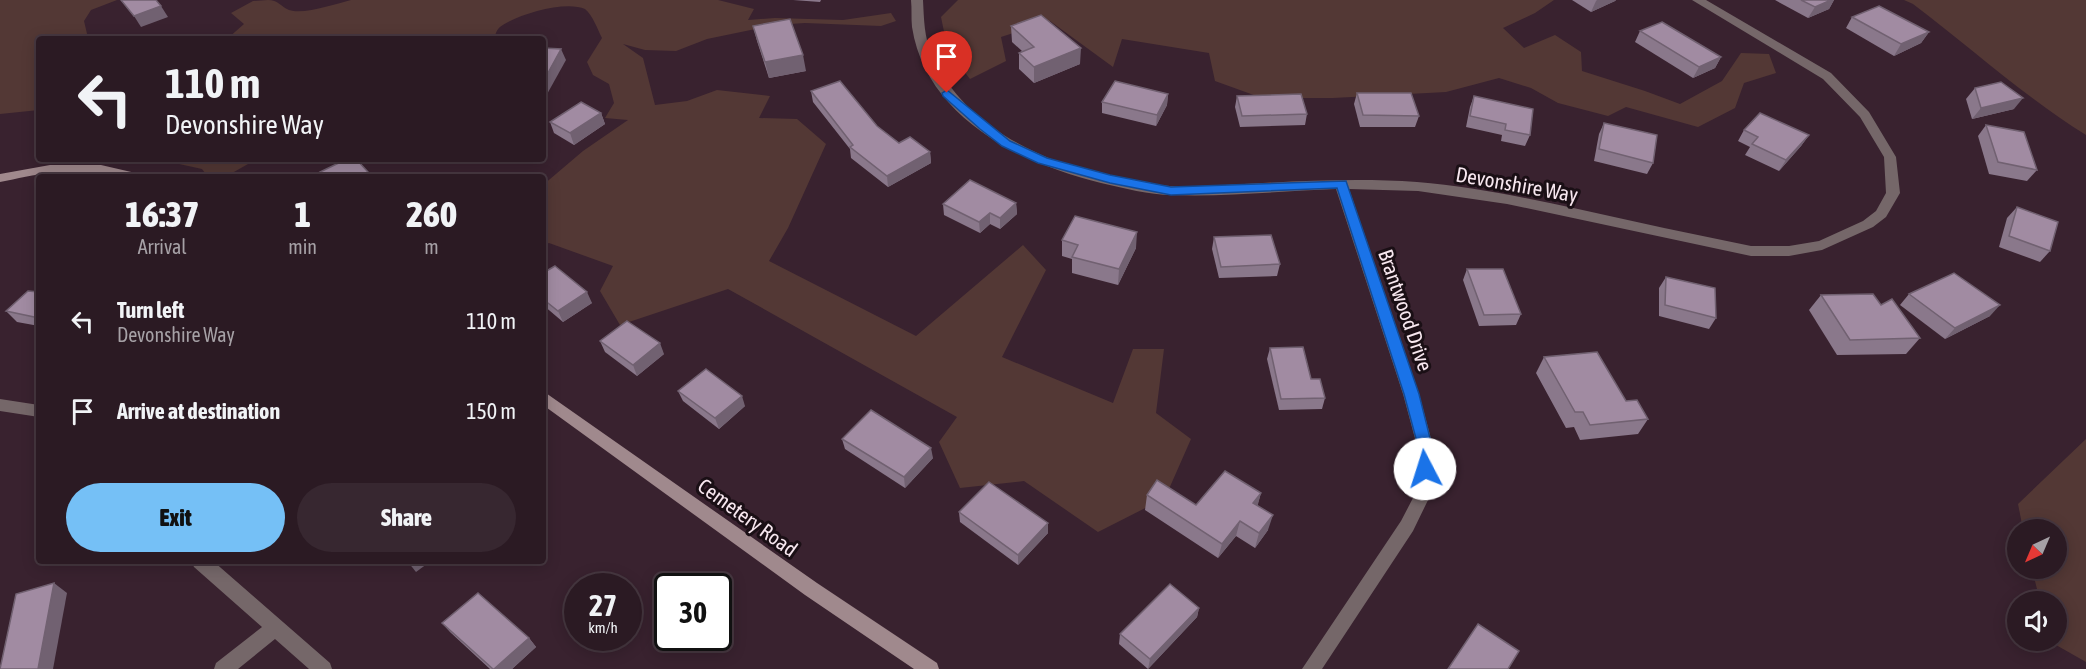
<!DOCTYPE html>
<html lang="en">
<head>
<meta charset="utf-8">
<style>
	:root { --surface:#2b1a23; --page:#372730; --text:#f1f3f6; --muted:#a6a1a6; --line:#473841; --accent:#75c0f6 }
	body { margin:0; font-family:"Asap Condensed",sans-serif; background:var(--page); color:var(--text); height:100vh; display:flex; flex-direction:column; font-size:22px; white-space:nowrap }
	* { box-sizing:border-box; margin:0 }
	p { font-size:20px; color:var(--muted) }
	.icon { flex:none; width:33px; height:33px; fill:none; stroke:currentColor; stroke-width:2; stroke-linecap:round; stroke-linejoin:round }
	.map { position:relative; flex:1; overflow:hidden }
	.side { position:absolute; left:36px; top:174px; width:510px; height:390px; display:flex; flex-direction:column; background:var(--surface); border-radius:6px; box-shadow:0 3px 15px #0003,0 0 0 2px var(--line) }
	.side>* { flex:none }
	.hud { position:absolute; left:36px; top:36px; width:510px; height:126px; border-radius:6px; box-shadow:0 3px 15px #0003,0 0 0 2px var(--line); background:#2b1a23; color:var(--text); overflow:hidden }
	.needle { width:39px; rotate:224deg }
	.fabs { position:absolute; left:2007px; top:519px; display:grid; gap:12px }
	.fabs a { display:grid; place-items:center; width:60px; height:60px; border-radius:50%; background:var(--surface); box-shadow:0 3px 15px #0003,0 0 0 2px var(--line); font-size:30px }
	.speed { position:absolute; left:564px; top:573px; display:flex; gap:12px; font-size:30px; font-weight:700; text-align:center }
	.speed>* { display:grid; place-content:center; width:78px; height:78px; border-radius:50%; background:var(--surface); box-shadow:0 3px 15px #0003,0 0 0 2px var(--line); line-height:1 }
	.speed small { font-size:15px; font-weight:400 }
	.speed .limit { border:3px solid #111; border-radius:9px; background:#fff; color:#111 }
	.pin { position:absolute; display:grid; place-items:center; width:51px; height:51px; color:#fff; margin:-62px -26px; border-radius:50% 50% 50% 0; rotate:-45deg; box-shadow:0 0 6px #0007 }
	.pin .icon { rotate:45deg }
	.me { position:absolute; width:66px; margin:-33px; rotate:355deg; stroke-linejoin:round; filter:drop-shadow(0 0 4px #0008) }
	.turn { display:flex; align-items:center; gap:21px; height:126px; padding:0 30px; font-size:27px }
	.turn .icon { width:78px; height:78px; stroke-width:2.5 }
	.turn b { display:block; font-size:42px; line-height:51px }
	.eta { display:flex; justify-content:space-evenly; align-items:center; height:102px; text-align:center }
	.eta b { font-size:36px; font-weight:800; line-height:42px }
	.button { display:flex; gap:12px; margin-top:auto; padding:12px 30px }
	.button a { flex:1; height:69px; border-radius:36px; background:var(--accent); color:#111; font-size:24px; font-weight:800; line-height:69px; text-align:center }
	.button a+a { background:var(--page); color:var(--text) }
	ul { padding:0; list-style:none }
	li { display:flex; align-items:center; gap:18px; height:90px; padding:0 30px }
	li div { flex:1 }
	li b { display:block; font-size:22px }
	li em { font-style:normal }
	.map>svg:first-child { display:block }
	.green { fill:#533835 }
	.lines { fill:none; stroke-linecap:round; stroke-linejoin:round }
	.street { fill:#756769; fill-rule:evenodd }
	.secondary { fill:#a0898d; fill-rule:evenodd }
	.wall { fill:#8a788b }
	.shaded-wall { fill:#716171 }
	.building { fill:#a18ba2; stroke:#716171; stroke-width:1.5 }
	.route { fill:#1a73e8; stroke:#114b97; stroke-width:1.5 }
	.labels { text-anchor:middle; dominant-baseline:central; stroke-width:6; stroke-linejoin:round; paint-order:stroke }
	.street-label { font-size:21px; fill:#f7e7ef; stroke:#1a0f15 }
</style>
</head>
<body>
<div class="map">
<svg width="2086" height="669" viewBox="0 0 2086 669">
	<rect width="100%" height="100%" fill="#39222f"/>
	<g class="green">
		<path d="M 0,0 L 117,0 L 91,10 L 84,21 L 88,38 L 90,39 L 39,39 L 39,110 L 0,114 Z"/>
		<path d="M 268,0 C 278,0 280,6 289,10 C 304,15 335,4 351,0 L 718,0 L 754,9 L 748,20 L 775,18 L 843,20 L 891,13 L 896,21 L 881,26 L 805,23 L 775,25 L 707,39 L 676,51 L 645,50 L 623,44 L 643,58 L 655,105 L 687,101 L 717,90 L 770,96 L 759,118 L 797,119 L 826,144 L 788,228 L 769,261 L 916,336 L 1023,245 L 1046,270 L 1002,357 L 1113,403 L 1133,349 L 1164,349 L 1156,413 L 1191,439 L 1165,498 L 1098,532 L 1024,481 L 960,488 L 939,442 L 957,417 L 728,289 L 620,325 L 600,291 L 613,266 L 549,243 L 543,245 L 543,185 L 583,151 L 628,120 L 605,118 L 614,103 L 609,84 L 593,75 L 587,62 L 602,38 C 597,28 593,16 585,9 C 566,0 517,14 500,27 C 497,29 495,35 494,39 L 227,39 L 244,24 L 231,13 L 253,1 Z"/>
		<path d="M 958,0 L 1554,0 L 1535,13 L 1503,28 L 1524,48 L 1555,35 L 1581,52 L 1582,71 L 1645,91 L 1680,104 L 1722,81 L 1741,53 L 1769,54 L 1776,73 L 1744,83 L 1735,108 L 1698,127 L 1626,107 L 1608,116 L 1558,103 L 1531,88 L 1499,78 L 1446,92 L 1333,98 L 1262,98 L 1215,81 L 1209,53 L 1122,39 L 1113,67 L 1050,21 L 1001,37 L 1006,61 L 970,79 L 948,51 L 941,17 Z"/>
		<path d="M 1904,0 L 2086,0 L 2086,135 C 2025,97 1971,48 1913,4 Z"/>
		<path d="M 126,159 L 257,159 L 225,177 L 208,177 L 202,169 L 170,162 L 137,164 Z"/>
		<path d="M 2086,439 L 2086,662 L 2049,641 L 2056,640 L 2056,602 L 2040,601 L 2032,569 L 2056,568 L 2056,530 L 2023,529 L 2018,504 Z"/>
	</g>
	<g class="lines">
		<g class="street">
			<path d="M 911,0 L 923,0 C 924,19 924,37 932,55 C 970,142 1081,179 1170,186 C 1194,188 1220,185 1244,184 C 1302,181 1359,178 1417,182 C 1471,186 1525,198 1578,209 C 1635,222 1693,234 1751,246 L 1789,246 L 1819,241 L 1863,221 L 1876,211 L 1886,193 L 1884,157 L 1860,117 L 1823,79 L 1692,0 L 1706,0 L 1831,73 L 1869,112 L 1896,157 L 1900,193 L 1886,217 L 1873,227 L 1822,250 L 1789,256 L 1751,256 L 1507,204 L 1418,191 L 1349,189 L 1419,394 L 1433,446 L 1434,469 L 1429,498 L 1413,531 L 1322,669 L 1302,669 L 1401,521 L 1413,498 L 1418,469 L 1417,446 L 1403,394 L 1336,189 C 1282,191 1227,197 1172,195 C 1149,195 1124,188 1101,183 C 1022,164 926,118 912,27 C 911,18 912,9 911,0 Z"/>
			<path d="M 0,399 L 39,405 L 39,417 L 0,411 Z"/>
			<path d="M 191,561 L 213,561 L 330,663 L 332,669 L 309,669 L 275,639 L 238,669 L 214,669 L 216,663 L 262,627 L 194,567 Z"/>
		</g>
		<g class="secondary">
			<path d="M 50,165 L 101,165 L 140,174 L 142,177 C 111,177 82,171 52,173 C 34,174 17,179 0,182 L 0,174 Z"/>
			<path d="M 543,391 L 817,583 L 937,663 L 939,669 L 914,669 L 805,595 L 543,405 Z"/>
		</g>
	</g>
	<g class="wall">
		<path d="M 793,0 L 821,0 L 820,2 Z"/>
		<path d="M 1572,0 L 1616,0 L 1615,1 L 1591,12 Z"/>
		<path d="M 1775,0 L 1834,0 L 1829,9 L 1808,18 Z"/>
		<path d="M 1852,17 L 1929,32 L 1921,43 L 1894,56 L 1846,28 Z"/>
		<path d="M 753,26 L 806,71 L 769,78 L 757,41 Z"/>
		<path d="M 1011,26 L 1080,64 L 1034,83 L 1019,69 L 1019,53 L 1022,51 L 1012,42 Z"/>
		<path d="M 1640,31 L 1721,57 L 1715,68 L 1693,78 L 1635,42 Z"/>
		<path d="M 1975,88 L 2014,109 L 1972,119 L 1966,99 Z"/>
		<path d="M 811,91 L 877,126 L 899,143 L 930,152 L 931,163 L 888,187 L 851,158 L 850,149 L 813,102 Z"/>
		<path d="M 1357,93 L 1419,116 L 1415,127 L 1360,127 L 1354,104 Z"/>
		<path d="M 1168,94 L 1167,105 L 1156,126 L 1102,113 L 1102,102 Z"/>
		<path d="M 1237,96 L 1307,114 L 1305,125 L 1240,127 L 1235,107 Z"/>
		<path d="M 1474,96 L 1530,135 L 1525,146 L 1501,141 L 1502,135 L 1466,127 L 1470,107 Z"/>
		<path d="M 601,113 L 605,124 L 574,145 L 554,133 L 550,122 Z"/>
		<path d="M 1604,123 L 1653,163 L 1647,174 L 1594,161 L 1599,134 Z"/>
		<path d="M 1986,125 L 2037,170 L 2027,181 L 1989,174 L 1978,136 Z"/>
		<path d="M 1744,130 L 1809,135 L 1801,146 L 1779,171 L 1745,155 L 1750,147 L 1738,141 Z"/>
		<path d="M 1016,203 L 1017,214 L 1000,229 L 990,224 L 980,233 L 944,215 L 943,204 Z"/>
		<path d="M 2017,207 L 2050,251 L 2040,262 L 1999,247 L 2007,218 Z"/>
		<path d="M 1214,237 L 1280,264 L 1277,276 L 1219,278 L 1212,249 Z"/>
		<path d="M 1062,240 L 1136,248 L 1118,285 L 1072,273 L 1072,259 L 1062,256 Z"/>
		<path d="M 1467,269 L 1521,314 L 1516,325 L 1479,326 L 1463,280 Z"/>
		<path d="M 543,273 L 592,303 L 563,322 L 543,305 Z"/>
		<path d="M 1666,277 L 1716,318 L 1709,329 L 1659,316 L 1659,288 Z"/>
		<path d="M 39,292 L 39,326 L 17,322 L 6,311 Z"/>
		<path d="M 1909,294 L 1990,316 L 1945,339 L 1900,305 Z"/>
		<path d="M 1821,295 L 1881,305 L 1920,338 L 1906,354 L 1837,355 L 1809,310 Z"/>
		<path d="M 600,341 L 664,354 L 637,376 L 605,352 Z"/>
		<path d="M 1270,348 L 1311,379 L 1325,398 L 1322,409 L 1279,410 L 1267,359 Z"/>
		<path d="M 1544,357 L 1626,401 L 1648,419 L 1638,434 L 1580,440 L 1574,427 L 1566,428 L 1536,373 Z"/>
		<path d="M 678,391 L 745,406 L 719,429 L 683,401 Z"/>
		<path d="M 842,439 L 933,458 L 905,488 L 845,449 Z"/>
		<path d="M 1261,493 L 1257,506 L 1268,530 L 1255,548 L 1236,536 L 1218,558 L 1145,510 L 1147,495 L 1196,505 Z"/>
		<path d="M 959,512 L 1048,533 L 1018,565 L 960,522 Z"/>
		<path d="M 1199,608 L 1197,617 L 1148,669 L 1119,644 L 1120,634 Z"/>
		<path d="M 442,623 L 529,638 L 536,647 L 512,669 L 490,669 L 450,632 Z"/>
	</g>
	<g class="shaded-wall">
		<path d="M 1597,0 L 1616,0 L 1615,1 L 1591,12 L 1596,1 Z"/>
		<path d="M 1831,0 L 1834,0 L 1829,9 L 1808,18 L 1815,7 Z"/>
		<path d="M 161,6 L 168,17 L 141,27 L 134,16 Z"/>
		<path d="M 1929,32 L 1921,43 L 1894,56 L 1901,44 Z"/>
		<path d="M 1081,48 L 1080,64 L 1034,83 L 1034,67 Z"/>
		<path d="M 561,49 L 566,60 L 546,96 L 543,89 L 543,82 Z"/>
		<path d="M 803,55 L 806,71 L 769,78 L 765,62 Z"/>
		<path d="M 1721,57 L 1715,68 L 1693,78 L 1699,67 Z"/>
		<path d="M 1168,94 L 1167,105 L 1156,126 L 1157,115 Z"/>
		<path d="M 2023,98 L 2014,109 L 1972,119 L 1981,108 Z"/>
		<path d="M 601,113 L 605,124 L 574,145 L 570,133 Z"/>
		<path d="M 1809,135 L 1801,146 L 1779,171 L 1786,160 Z"/>
		<path d="M 930,152 L 931,163 L 888,187 L 887,176 Z"/>
		<path d="M 368,172 L 371,177 L 358,177 Z"/>
		<path d="M 1016,203 L 1017,214 L 1000,229 L 1000,218 Z"/>
		<path d="M 990,213 L 990,224 L 980,233 L 979,222 Z"/>
		<path d="M 1137,232 L 1136,248 L 1118,285 L 1119,269 Z"/>
		<path d="M 587,292 L 592,303 L 563,322 L 558,311 Z"/>
		<path d="M 2000,305 L 1990,316 L 1945,339 L 1955,328 Z"/>
		<path d="M 660,343 L 664,354 L 637,376 L 633,365 Z"/>
		<path d="M 742,396 L 745,406 L 719,429 L 715,418 Z"/>
		<path d="M 931,448 L 933,458 L 905,488 L 904,477 Z"/>
		<path d="M 1261,493 L 1257,508 L 1253,503 Z"/>
		<path d="M 1273,515 L 1268,530 L 1255,548 L 1259,533 Z"/>
		<path d="M 1240,521 L 1236,536 L 1218,558 L 1222,544 Z"/>
		<path d="M 1048,523 L 1048,533 L 1018,565 L 1018,555 Z"/>
		<path d="M 410,561 L 431,561 L 416,572 L 408,562 Z"/>
		<path d="M 54,583 L 67,593 L 53,669 L 38,669 Z"/>
		<path d="M 1199,608 L 1197,617 L 1148,669 L 1150,659 Z"/>
		<path d="M 529,638 L 536,647 L 512,669 L 494,669 Z"/>
	</g>
	<g class="building">
		<path d="M 121,0 L 156,0 L 161,6 L 134,16 Z"/>
		<path d="M 1801,0 L 1831,0 L 1815,7 Z"/>
		<path d="M 1879,6 L 1929,32 L 1901,44 L 1852,17 Z"/>
		<path d="M 1041,15 L 1081,48 L 1034,67 L 1019,53 L 1034,47 L 1011,26 Z"/>
		<path d="M 790,19 L 803,55 L 765,62 L 753,26 Z"/>
		<path d="M 1662,22 L 1721,57 L 1699,67 L 1640,31 Z"/>
		<path d="M 543,48 L 561,49 L 543,82 Z"/>
		<path d="M 840,81 L 877,126 L 899,143 L 910,137 L 930,152 L 887,176 L 850,147 L 853,145 L 811,91 Z"/>
		<path d="M 1115,81 L 1168,94 L 1157,115 L 1102,102 Z"/>
		<path d="M 2001,82 L 2023,98 L 1981,108 L 1975,88 Z"/>
		<path d="M 1357,93 L 1411,93 L 1419,116 L 1363,115 Z"/>
		<path d="M 1301,94 L 1307,114 L 1242,116 L 1237,96 Z"/>
		<path d="M 1474,96 L 1533,109 L 1530,135 L 1505,130 L 1506,124 L 1470,116 Z"/>
		<path d="M 581,102 L 601,113 L 570,133 L 550,122 Z"/>
		<path d="M 1760,113 L 1809,135 L 1786,160 L 1752,144 L 1758,137 L 1744,130 Z"/>
		<path d="M 1604,123 L 1657,135 L 1653,163 L 1599,149 Z"/>
		<path d="M 1986,125 L 2024,132 L 2037,170 L 1998,162 Z"/>
		<path d="M 347,159 L 356,159 L 368,172 L 358,177 L 325,177 L 320,172 Z"/>
		<path d="M 970,180 L 1016,203 L 1000,218 L 990,213 L 979,222 L 943,204 Z"/>
		<path d="M 2017,207 L 2058,222 L 2050,251 L 2009,236 Z"/>
		<path d="M 1075,216 L 1137,232 L 1119,269 L 1072,257 L 1078,245 L 1062,240 Z"/>
		<path d="M 1271,235 L 1280,264 L 1221,267 L 1214,237 Z"/>
		<path d="M 555,266 L 587,292 L 558,311 L 543,299 L 543,273 Z"/>
		<path d="M 1467,269 L 1503,269 L 1521,314 L 1484,315 Z"/>
		<path d="M 1954,273 L 2000,305 L 1955,328 L 1909,294 Z"/>
		<path d="M 1666,277 L 1715,288 L 1716,318 L 1665,305 Z"/>
		<path d="M 28,291 L 39,292 L 39,318 L 6,311 Z"/>
		<path d="M 1873,294 L 1881,305 L 1892,299 L 1920,338 L 1850,340 L 1821,295 Z"/>
		<path d="M 627,321 L 660,343 L 633,365 L 600,341 Z"/>
		<path d="M 1303,347 L 1311,379 L 1320,379 L 1325,398 L 1281,399 L 1270,348 Z"/>
		<path d="M 1597,352 L 1626,401 L 1637,400 L 1648,419 L 1590,425 L 1583,412 L 1575,412 L 1544,357 Z"/>
		<path d="M 706,369 L 742,396 L 715,418 L 678,391 Z"/>
		<path d="M 871,410 L 931,448 L 904,477 L 842,439 Z"/>
		<path d="M 1225,471 L 1261,493 L 1253,503 L 1273,515 L 1259,533 L 1240,521 L 1222,544 L 1147,495 L 1157,480 L 1196,505 Z"/>
		<path d="M 989,482 L 1048,523 L 1018,555 L 959,512 Z"/>
		<path d="M 54,583 L 38,669 L 0,669 L 16,594 Z"/>
		<path d="M 1170,584 L 1199,608 L 1150,659 L 1120,634 Z"/>
		<path d="M 478,593 L 529,638 L 494,669 L 493,669 L 442,623 Z"/>
		<path d="M 1478,624 L 1519,651 L 1508,669 L 1448,669 Z"/>
	</g>
	<path class="route" d="M 947,90 L 1010,141 L 1047,158 L 1110,175 L 1171,187 L 1346,181 L 1419,394 L 1432,446 L 1433,469 L 1431,473 L 1425,475 L 1420,473 L 1418,446 L 1404,394 L 1337,188 L 1171,195 L 1110,183 L 1038,163 L 1002,146 L 980,129 L 943,96 L 942,93 Z"/>
	<g class="labels">
		<g class="street-label">
			<text transform="translate(1517 184) rotate(10)">Devonshire Way</text>
			<text transform="translate(1406 310) rotate(71)">Brantwood Drive</text>
			<text transform="translate(748 517) rotate(36)">Cemetery Road</text>
		</g>
	</g>
</svg>
<div class="fabs">
<a><svg class="needle" viewBox="-14 -14 28 28"><path d="M0-13l5 13h-10z" fill="#e53935"/><path d="M0 13l5-13h-10z" fill="#a6a1a6"/></svg></a>
<a><svg class="icon" aria-label="sound" viewBox="0 0 24 24"><path d="M4 9h4l5-4v14l-5-4H4zM17 9q2 3 0 6"/></svg></a>
</div>
<div class="speed"><div>27<small>km/h</small></div><div class="limit">30</div></div>
<div class="pin" style="left:947px;top:93px;background:#d93025"><svg class="icon" aria-label="arrive" viewBox="0 0 24 24"><path d="M6 21V4h12l-3 4 3 4H6"/></svg></div>
<svg class="me" style="left:1425px;top:469px" viewBox="-20 -20 40 40"><circle r="19" fill="#fff"/><path d="M0-13L10 11 0 6-10 11z" fill="#1a73e8"/></svg>
<div class="hud">
<div class="turn"><svg class="icon" aria-label="left" viewBox="0 0 24 24"><path d="M17 20v-9H6M10 6l-5 5 5 5"/></svg><div><b>110 m</b>Devonshire Way</div></div>
</div>
<section class="side">
<div class="eta">
<div><b>16:37</b><p>Arrival</p></div>
<div><b>1</b><p>min</p></div>
<div><b>260</b><p>m</p></div>
</div>
<ul>
<li><svg class="icon" aria-label="left" viewBox="0 0 24 24"><path d="M17 20v-9H6M10 6l-5 5 5 5"/></svg><div><b>Turn left</b><p>Devonshire Way</p></div><em>110 m</em></li>
<li><svg class="icon" aria-label="arrive" viewBox="0 0 24 24"><path d="M6 21V4h12l-3 4 3 4H6"/></svg><div><b>Arrive at destination</b></div><em>150 m</em></li>
</ul>
<div class="button"><a>Exit</a><a>Share</a></div>
</section>
</div>
</body>
</html>
